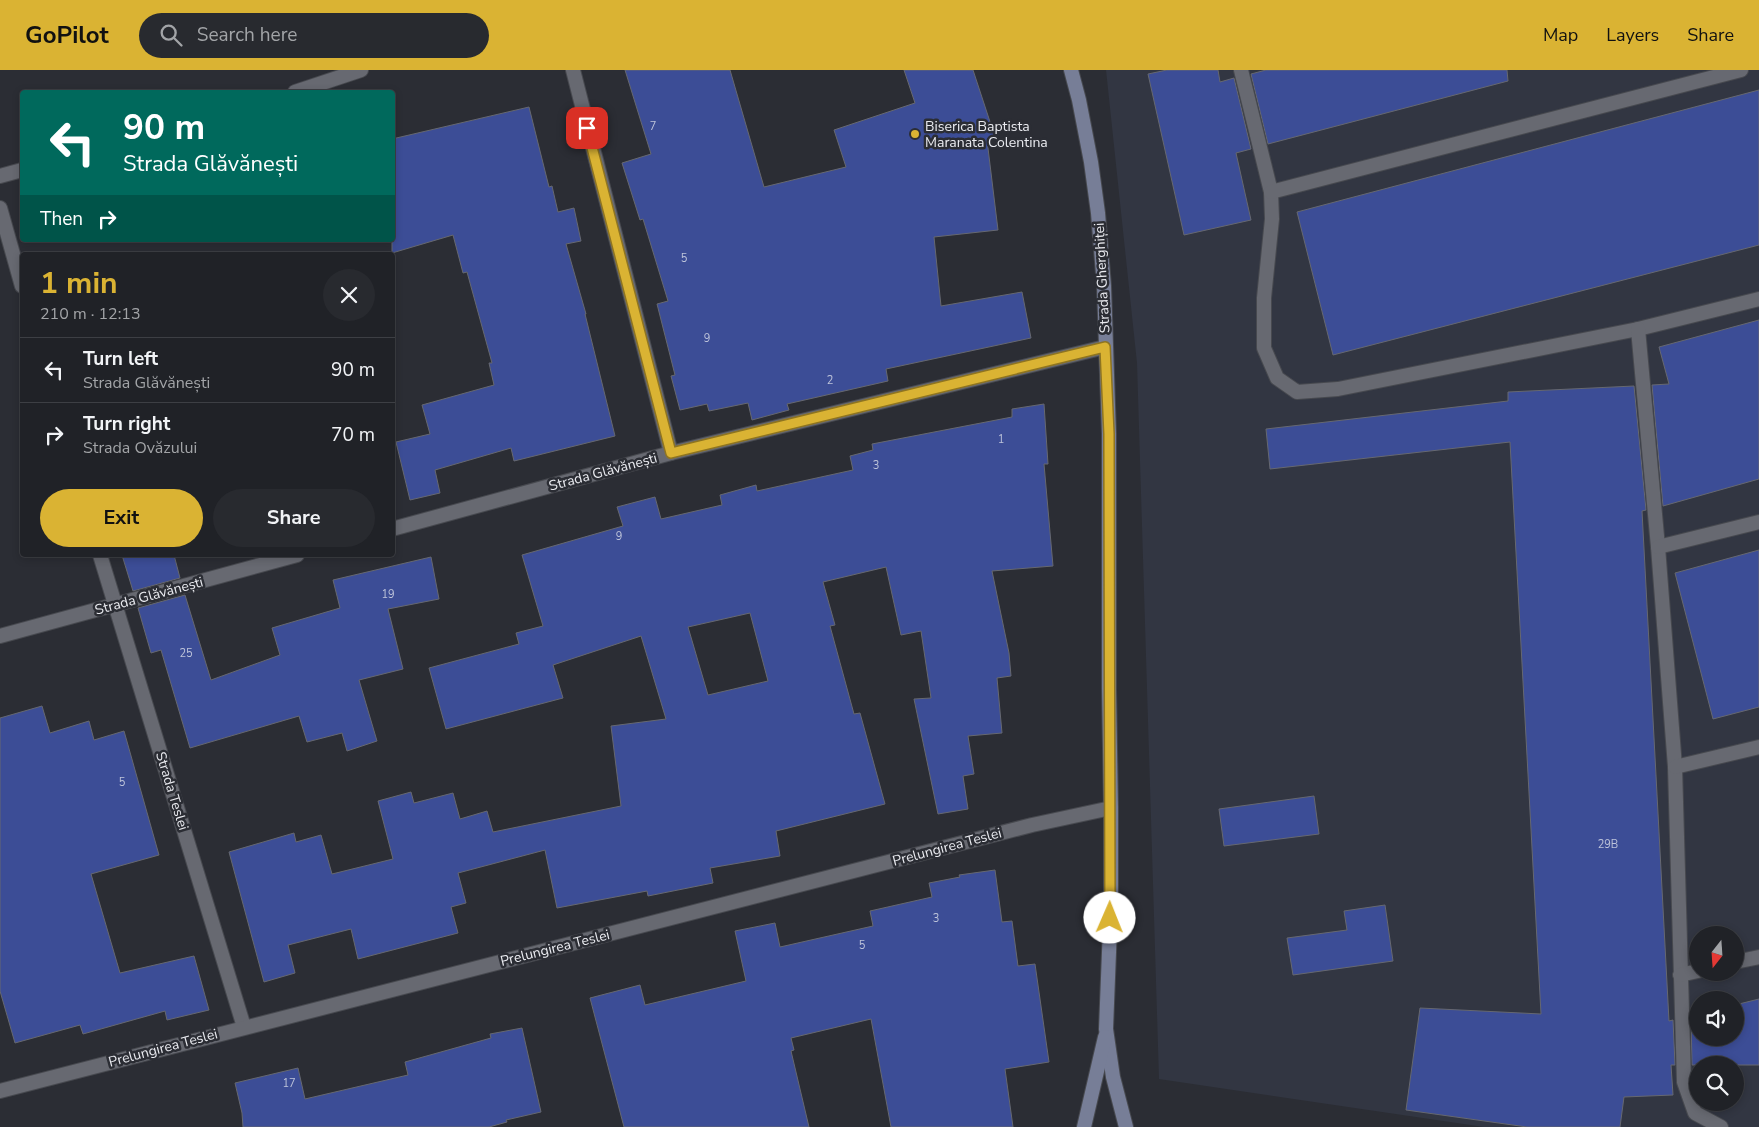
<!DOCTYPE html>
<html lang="en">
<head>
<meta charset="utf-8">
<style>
	:root { --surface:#202227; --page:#282a2f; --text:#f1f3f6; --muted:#a2a4a7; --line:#3d3f44; --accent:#dab333 }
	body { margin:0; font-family:"Nunito Sans",sans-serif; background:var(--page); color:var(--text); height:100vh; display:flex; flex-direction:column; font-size:19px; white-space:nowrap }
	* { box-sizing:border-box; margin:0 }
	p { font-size:16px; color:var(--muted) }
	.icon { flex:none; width:28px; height:28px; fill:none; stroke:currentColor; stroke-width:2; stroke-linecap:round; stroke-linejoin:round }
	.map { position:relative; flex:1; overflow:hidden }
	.details { position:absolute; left:20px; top:182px; width:375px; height:305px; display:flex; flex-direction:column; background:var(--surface); border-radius:5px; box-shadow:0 2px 8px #0003,0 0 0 1px var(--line) }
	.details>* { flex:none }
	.top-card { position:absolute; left:20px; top:20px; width:375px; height:152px; border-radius:5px; box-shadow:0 2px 8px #0003,0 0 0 1px var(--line); background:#00695c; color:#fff; overflow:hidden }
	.needle { width:32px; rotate:197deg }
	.buttons { position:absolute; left:1689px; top:856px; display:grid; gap:10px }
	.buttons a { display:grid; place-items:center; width:55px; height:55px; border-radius:50%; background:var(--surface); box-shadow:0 2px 8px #0003,0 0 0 1px var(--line); font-size:25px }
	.pin { position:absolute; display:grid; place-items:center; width:42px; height:42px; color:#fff; margin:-21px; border-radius:10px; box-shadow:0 2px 8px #0006 }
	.me { position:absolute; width:55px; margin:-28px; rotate:1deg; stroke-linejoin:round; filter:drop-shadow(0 0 4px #0008) }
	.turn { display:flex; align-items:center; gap:18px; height:105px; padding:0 20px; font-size:22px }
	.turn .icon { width:65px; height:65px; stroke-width:2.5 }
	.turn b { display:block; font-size:35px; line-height:42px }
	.then { display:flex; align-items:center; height:48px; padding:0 20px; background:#0003; gap:10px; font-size:19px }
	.round { display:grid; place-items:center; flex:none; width:52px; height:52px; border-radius:26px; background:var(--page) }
	.head { display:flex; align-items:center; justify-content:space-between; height:85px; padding:0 20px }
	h1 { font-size:30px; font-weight:700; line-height:38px; color:var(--accent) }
	.primary-button { display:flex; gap:10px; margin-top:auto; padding:10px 20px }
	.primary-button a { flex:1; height:58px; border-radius:30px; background:var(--accent); color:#111; font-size:20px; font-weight:700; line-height:58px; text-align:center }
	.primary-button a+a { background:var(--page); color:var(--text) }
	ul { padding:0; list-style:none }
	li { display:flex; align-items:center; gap:15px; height:65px; padding:0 20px; border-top:1px solid var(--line) }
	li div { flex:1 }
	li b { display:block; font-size:19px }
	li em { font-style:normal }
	header { display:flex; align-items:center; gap:30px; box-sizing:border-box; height:70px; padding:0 25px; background:var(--accent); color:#111 }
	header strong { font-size:24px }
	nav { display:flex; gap:28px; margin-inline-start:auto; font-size:18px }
	.search { width:350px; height:45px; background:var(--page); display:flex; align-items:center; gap:12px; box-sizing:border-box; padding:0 18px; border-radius:28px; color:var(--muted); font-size:19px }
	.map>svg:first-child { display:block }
	.built { fill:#323642; fill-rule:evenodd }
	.building { fill:#3c4d96; stroke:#666870; fill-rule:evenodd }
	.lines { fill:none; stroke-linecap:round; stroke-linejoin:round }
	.service-casing { stroke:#47494f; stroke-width:16 }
	.minor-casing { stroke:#47494f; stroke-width:16 }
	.secondary-casing { stroke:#47494f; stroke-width:16 }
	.service { stroke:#676971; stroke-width:14 }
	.minor { stroke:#676971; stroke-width:14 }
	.secondary { stroke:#777e97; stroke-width:14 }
	.route-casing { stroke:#8e7421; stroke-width:12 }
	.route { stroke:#dab333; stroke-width:9 }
	.poi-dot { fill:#dab333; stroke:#2b2d34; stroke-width:2 }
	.labels { text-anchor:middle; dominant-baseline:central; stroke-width:5; stroke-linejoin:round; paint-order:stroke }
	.number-label { font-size:11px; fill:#bec4da }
	.poi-label { font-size:14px; fill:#eaebf0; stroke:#2b2d34; text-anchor:start }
	.street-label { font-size:14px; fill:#eaebf0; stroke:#2b2d34 }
</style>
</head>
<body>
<header>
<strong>GoPilot</strong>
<div class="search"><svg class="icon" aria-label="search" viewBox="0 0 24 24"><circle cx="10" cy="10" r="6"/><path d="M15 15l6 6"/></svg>Search here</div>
<nav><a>Map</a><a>Layers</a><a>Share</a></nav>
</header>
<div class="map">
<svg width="1759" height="1057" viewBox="0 0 1759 1057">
	<rect width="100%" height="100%" fill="#2b2d34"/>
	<path class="built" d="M 1106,0 L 1759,0 L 1759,1057 L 1484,1057 L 1159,1009 L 1137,293 ZM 1698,865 L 1735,865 L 1735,902 L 1698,902 ZM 1698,930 L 1735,930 L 1735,968 L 1698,968 ZM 1698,995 L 1735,995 L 1735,1032 L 1698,1032 Z"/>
	<g class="building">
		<path d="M 625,0 L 730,0 L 764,117 L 846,97 L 834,60 L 915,33 L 904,0 L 973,0 L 995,67 L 987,70 L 998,160 L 934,167 L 941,236 L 1022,222 L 1031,268 L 886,299 L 888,311 L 787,334 L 789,340 L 752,350 L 748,333 L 709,341 L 707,334 L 680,340 L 671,306 L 675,305 L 657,234 L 668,231 L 643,149 L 640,150 L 622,93 L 651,84 Z"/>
		<path d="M 1167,0 L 1218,0 L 1220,12 L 1234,8 L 1251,79 L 1236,83 L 1251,150 L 1184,165 L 1148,4 Z"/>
		<path d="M 1266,0 L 1507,0 L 1508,11 L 1268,74 L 1251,4 Z"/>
		<path d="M 1759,20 L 1759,175 L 1333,285 L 1297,142 Z"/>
		<path d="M 529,37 L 549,117 L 552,116 L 558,142 L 574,138 L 581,171 L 566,174 L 586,244 L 585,244 L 615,366 L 514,391 L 511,378 L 435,400 L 440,423 L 410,430 L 396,372 L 430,364 L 422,335 L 494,315 L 489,293 L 492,293 L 467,202 L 463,203 L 453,165 L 392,183 L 392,69 Z"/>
		<path d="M 1759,250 L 1759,409 L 1663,436 L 1652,315 L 1669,314 L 1659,277 Z"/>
		<path d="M 1634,316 L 1646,440 L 1642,441 L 1669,951 L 1673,950 L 1675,995 L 1671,995 L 1673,1025 L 1624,1027 L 1620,1057 L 1527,1057 L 1406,1040 L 1420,938 L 1541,944 L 1510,372 L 1270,399 L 1266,359 L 1508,331 L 1508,322 Z"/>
		<path d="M 1044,334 L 1048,394 L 1044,394 L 1053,496 L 992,501 L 1009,583 L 1011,606 L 997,608 L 1002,663 L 968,666 L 974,704 L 963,706 L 968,739 L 938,744 L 914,629 L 931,628 L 921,561 L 901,565 L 886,497 L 823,512 L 835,555 L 830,556 L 854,644 L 860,643 L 885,734 L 776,761 L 780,786 L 710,798 L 713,813 L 648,826 L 647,821 L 557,838 L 545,780 L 458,803 L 466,833 L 451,837 L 458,863 L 358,889 L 351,859 L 288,875 L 295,903 L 264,912 L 229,782 L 294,763 L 296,772 L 321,765 L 332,804 L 393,789 L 378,731 L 411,722 L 414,733 L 453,723 L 460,749 L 487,741 L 493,762 L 621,736 L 611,656 L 666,649 L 641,566 L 553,595 L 563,628 L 446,659 L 429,598 L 519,574 L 516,563 L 543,556 L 522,485 L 623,456 L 617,437 L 655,427 L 661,449 L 722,435 L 720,425 L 756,415 L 757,421 L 853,400 L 850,386 L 873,380 L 872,374 L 1012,347 L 1012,339 ZM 750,543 L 768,611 L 708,625 L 688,557 Z"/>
		<path d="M 1759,480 L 1759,637 L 1713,649 L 1675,503 Z"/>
		<path d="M 122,485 L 174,485 L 180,508 L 133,521 Z"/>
		<path d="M 431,487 L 439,529 L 388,539 L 403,599 L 359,610 L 377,671 L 347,681 L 342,663 L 307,672 L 299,646 L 190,678 L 161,580 L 151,583 L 138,538 L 185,525 L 211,610 L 280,585 L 272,558 L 340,538 L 333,510 Z"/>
		<path d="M 42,636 L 50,663 L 89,651 L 94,670 L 124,661 L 159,785 L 91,804 L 120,903 L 194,886 L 209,940 L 167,950 L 165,941 L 83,964 L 80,955 L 15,973 L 0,921 L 0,648 Z"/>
		<path d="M 1314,726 L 1319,764 L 1224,776 L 1219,739 Z"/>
		<path d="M 995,800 L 1002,852 L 1012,851 L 1018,896 L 1035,894 L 1049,992 L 1005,999 L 1013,1057 L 891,1057 L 871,949 L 791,968 L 794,980 L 791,981 L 809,1057 L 624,1057 L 590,928 L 640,915 L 645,935 L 746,911 L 735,861 L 775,853 L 780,877 L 873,856 L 870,841 L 932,827 L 929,813 L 960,807 L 959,805 Z"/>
		<path d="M 1385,835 L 1393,891 L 1293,905 L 1287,868 L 1347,860 L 1344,841 Z"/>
		<path d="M 1759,929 L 1759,995 L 1692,995 L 1691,946 L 1698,944 L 1698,968 L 1735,968 L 1735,935 Z"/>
		<path d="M 522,958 L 541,1042 L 506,1050 L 507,1052 L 489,1057 L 243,1057 L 242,1043 L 235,1013 L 298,998 L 305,1029 L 408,1005 L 405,992 L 491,968 L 490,964 Z"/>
	</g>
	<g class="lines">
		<g class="service-casing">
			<g id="service">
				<path d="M 1241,0 L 1271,122 L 1272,149 L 1264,228 L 1264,278 L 1277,308 L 1297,322 L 1338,319 L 1638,259 L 1759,229"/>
				<path d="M 1271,122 L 1741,0"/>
				<path d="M 1638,259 L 1658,477 L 1675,697 L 1684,1012 L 1695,1043 L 1721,1057"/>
				<path d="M 1658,477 L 1759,452"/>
				<path d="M 1675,697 L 1759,677"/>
				<path d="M 1735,892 L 1759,887"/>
				<path d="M 1680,905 L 1698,901"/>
			</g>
		</g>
		<g class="minor-casing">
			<g id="minor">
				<path d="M 573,0 L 671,383"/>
				<path d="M 295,22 L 361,0"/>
				<path d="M 0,106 L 22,100"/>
				<path d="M 0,138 L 22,216"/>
				<path d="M 392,459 L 671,383 L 1105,277"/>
				<path d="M 100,485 L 244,957"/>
				<path d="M 0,566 L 297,485"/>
				<path d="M 0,1021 L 1032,755 L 1111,738"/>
			</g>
		</g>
		<g class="secondary-casing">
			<g id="secondary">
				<path d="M 1071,0 L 1079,30 L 1091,92 L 1098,143 L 1104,216 L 1109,364 L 1109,619 L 1111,738 L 1111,831 L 1106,959 L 1113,1007 L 1126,1057"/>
				<path d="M 1084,1057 L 1105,967"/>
			</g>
		</g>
		<use href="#service" class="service"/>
		<use href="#minor" class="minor"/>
		<use href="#secondary" class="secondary"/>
	</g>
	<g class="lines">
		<g class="route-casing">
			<path id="route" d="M 587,58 L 671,383 L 1105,277 L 1109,364 L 1110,848"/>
		</g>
		<use href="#route" class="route"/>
	</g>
	<circle class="poi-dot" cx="915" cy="64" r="5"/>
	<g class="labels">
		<g class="number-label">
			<text x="653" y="56">7</text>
			<text x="684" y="188">5</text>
			<text x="707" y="268">9</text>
			<text x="830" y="310">2</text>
			<text x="1001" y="369">1</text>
			<text x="876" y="395">3</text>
			<text x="619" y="466">9</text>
			<text x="388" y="524">19</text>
			<text x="186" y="583">25</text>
			<text x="122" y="712">5</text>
			<text x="1608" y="774">29B</text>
			<text x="936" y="848">3</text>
			<text x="862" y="875">5</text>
			<text x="289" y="1013">17</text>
		</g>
		<g class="poi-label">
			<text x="925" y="56">Biserica Baptista<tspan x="925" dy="16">Maranata Colentina</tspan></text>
		</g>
		<g class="street-label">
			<text transform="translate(1102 208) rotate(-93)">Strada Gherghiței</text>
			<text transform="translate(603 402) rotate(-15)">Strada Glăvănești</text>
			<text transform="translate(149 526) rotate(-15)">Strada Glăvănești</text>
			<text transform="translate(172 721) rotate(73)">Strada Teslei</text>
			<text transform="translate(947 777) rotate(-15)">Prelungirea Teslei</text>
			<text transform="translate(555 878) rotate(-14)">Prelungirea Teslei</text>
			<text transform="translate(163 978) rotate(-15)">Prelungirea Teslei</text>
		</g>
	</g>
</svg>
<div class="buttons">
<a><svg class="needle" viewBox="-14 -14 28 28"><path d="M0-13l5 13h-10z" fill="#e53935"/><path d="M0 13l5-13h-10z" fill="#a2a4a7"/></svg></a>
<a><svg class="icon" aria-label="sound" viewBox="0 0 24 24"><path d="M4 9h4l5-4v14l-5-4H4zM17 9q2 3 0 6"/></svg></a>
<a><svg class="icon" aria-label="search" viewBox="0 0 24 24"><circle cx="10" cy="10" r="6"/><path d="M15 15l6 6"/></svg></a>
</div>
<div class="pin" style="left:587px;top:58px;background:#d93025"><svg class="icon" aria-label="arrive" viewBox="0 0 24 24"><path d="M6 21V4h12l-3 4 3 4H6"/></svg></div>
<svg class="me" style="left:1110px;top:848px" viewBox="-20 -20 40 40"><circle r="19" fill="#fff"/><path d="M0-13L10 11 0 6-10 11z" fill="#dab333"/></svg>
<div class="top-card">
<div class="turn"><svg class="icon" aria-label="left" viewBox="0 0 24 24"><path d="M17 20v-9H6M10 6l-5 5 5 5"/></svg><div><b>90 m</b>Strada Glăvănești</div></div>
<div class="then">Then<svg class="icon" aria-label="right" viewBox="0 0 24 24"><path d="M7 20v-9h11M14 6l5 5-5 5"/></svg></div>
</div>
<section class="details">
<div class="head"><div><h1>1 min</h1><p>210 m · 12:13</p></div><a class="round"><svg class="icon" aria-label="close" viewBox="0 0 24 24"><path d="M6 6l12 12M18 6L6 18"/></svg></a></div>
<ul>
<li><svg class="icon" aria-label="left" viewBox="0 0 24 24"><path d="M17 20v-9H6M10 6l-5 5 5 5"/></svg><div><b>Turn left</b><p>Strada Glăvănești</p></div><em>90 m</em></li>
<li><svg class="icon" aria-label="right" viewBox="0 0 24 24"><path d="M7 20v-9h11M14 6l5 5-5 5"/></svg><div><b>Turn right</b><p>Strada Ovăzului</p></div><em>70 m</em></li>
</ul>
<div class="primary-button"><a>Exit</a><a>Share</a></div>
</section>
</div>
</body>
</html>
